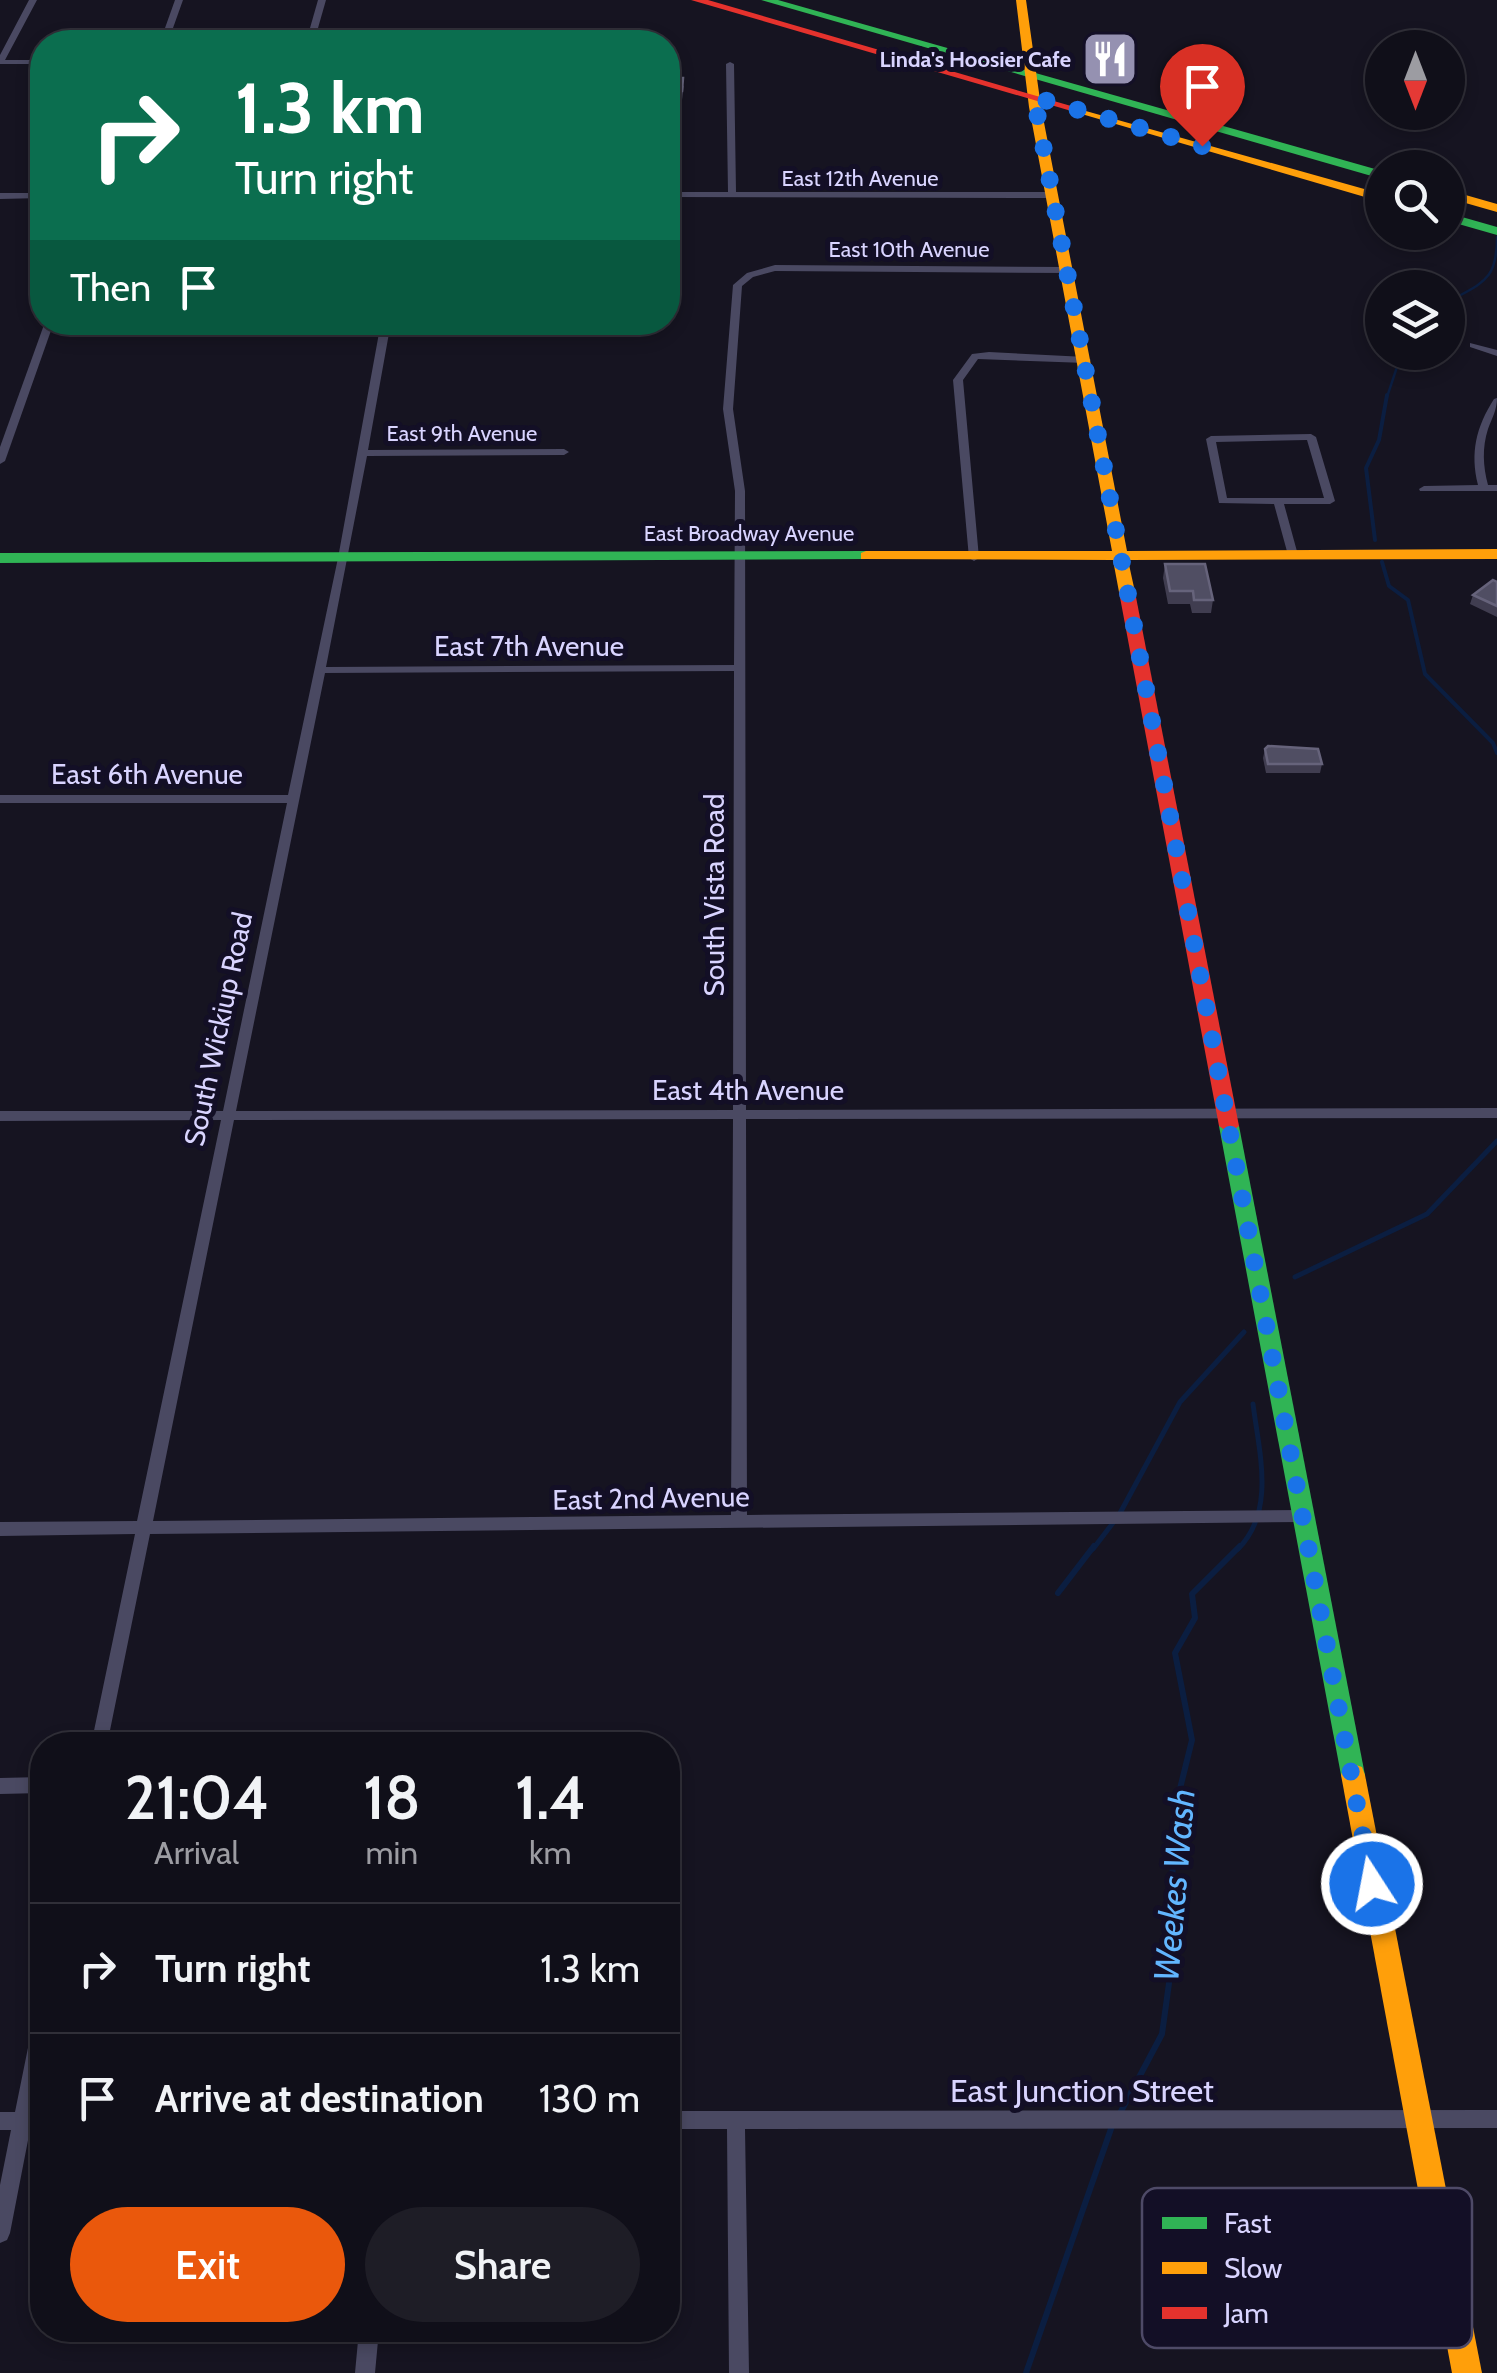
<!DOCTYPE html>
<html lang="en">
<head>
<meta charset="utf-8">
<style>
	:root { --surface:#100f19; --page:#1e1d26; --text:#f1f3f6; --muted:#9c9ca2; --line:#302f38; --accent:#ea580c }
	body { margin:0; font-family:Cabin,sans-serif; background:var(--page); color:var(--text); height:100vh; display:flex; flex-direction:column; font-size:38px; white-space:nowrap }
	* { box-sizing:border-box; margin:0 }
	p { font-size:32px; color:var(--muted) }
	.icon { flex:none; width:55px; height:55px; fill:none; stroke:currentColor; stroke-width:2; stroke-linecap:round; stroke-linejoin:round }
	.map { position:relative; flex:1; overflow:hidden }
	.drawer { position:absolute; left:30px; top:1732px; width:650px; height:610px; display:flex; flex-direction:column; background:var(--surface); border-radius:40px; box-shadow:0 5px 15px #0003,0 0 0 2px var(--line) }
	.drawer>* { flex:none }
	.guide { position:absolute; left:30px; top:30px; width:650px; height:305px; border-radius:40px; box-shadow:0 5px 15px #0003,0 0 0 2px var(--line); background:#0b6e4f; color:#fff; overflow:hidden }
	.needle { width:65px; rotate:180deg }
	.controls { position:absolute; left:1365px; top:30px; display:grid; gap:20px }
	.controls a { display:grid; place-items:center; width:100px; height:100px; border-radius:50%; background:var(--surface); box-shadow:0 5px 15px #0003,0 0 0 2px var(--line); font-size:50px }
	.pin { position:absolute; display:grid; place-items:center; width:85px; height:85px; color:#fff; margin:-102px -42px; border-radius:50% 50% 50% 0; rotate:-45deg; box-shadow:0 0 10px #0007 }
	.pin .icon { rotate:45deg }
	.me { position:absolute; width:110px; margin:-55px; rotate:349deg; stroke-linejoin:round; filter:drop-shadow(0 0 8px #0008) }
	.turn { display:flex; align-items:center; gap:35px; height:210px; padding:0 40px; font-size:45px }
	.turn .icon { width:130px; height:130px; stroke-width:2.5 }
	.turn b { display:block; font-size:70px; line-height:85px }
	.then { display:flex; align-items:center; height:95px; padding:0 40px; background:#0003; gap:20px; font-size:38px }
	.eta { display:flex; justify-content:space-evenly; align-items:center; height:170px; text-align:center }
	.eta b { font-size:60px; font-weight:600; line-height:70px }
	.cta { display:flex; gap:20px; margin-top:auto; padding:20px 40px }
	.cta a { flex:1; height:115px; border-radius:60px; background:var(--accent); color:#fff; font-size:40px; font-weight:600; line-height:115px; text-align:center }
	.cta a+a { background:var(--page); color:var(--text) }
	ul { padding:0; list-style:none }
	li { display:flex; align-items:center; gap:30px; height:130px; padding:0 40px; border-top:2px solid var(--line) }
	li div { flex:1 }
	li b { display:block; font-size:38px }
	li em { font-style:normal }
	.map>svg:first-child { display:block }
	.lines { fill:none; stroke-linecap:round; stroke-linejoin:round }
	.stream-far3 { stroke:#0b1e41; stroke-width:2.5 }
	.stream-far2 { stroke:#0b1e41; stroke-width:4 }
	.stream-far1 { stroke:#0b1e41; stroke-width:5 }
	.stream { stroke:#0b1e41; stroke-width:6 }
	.street { fill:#4a4962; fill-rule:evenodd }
	.fast { fill:#30b455; fill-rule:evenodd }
	.slow { fill:#ff9f0a; fill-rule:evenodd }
	.jam { fill:#e5322d; fill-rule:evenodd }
	.wall { fill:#403d50 }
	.building { fill:#504e63; stroke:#66637b; stroke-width:2.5 }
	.route { stroke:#1a73e8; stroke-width:18; stroke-dasharray:0 32.4 }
	.labels { text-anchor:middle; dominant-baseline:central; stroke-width:10; stroke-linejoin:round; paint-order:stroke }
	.far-poi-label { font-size:22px; font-weight:bold; fill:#d9d4ff; stroke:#130f26; text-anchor:end }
	.far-street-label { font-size:22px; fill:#d9d4ff; stroke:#130f26 }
	.street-label { font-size:28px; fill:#d9d4ff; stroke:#130f26 }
	.near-street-label { font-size:32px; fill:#d9d4ff; stroke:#130f26 }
	.near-water-label { font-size:35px; font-style:italic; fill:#62b6ff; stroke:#130f26 }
	.key { fill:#130f26; stroke:#4e4a67; stroke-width:2.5 }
	.key-label { font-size:28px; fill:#d9d4ff }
</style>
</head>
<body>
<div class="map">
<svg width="1497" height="2373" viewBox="0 0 1497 2373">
	<rect width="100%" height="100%" fill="#161421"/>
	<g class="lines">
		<g class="stream-far3">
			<path d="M 1448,302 C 1483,282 1497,281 1497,237"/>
			<path d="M 1387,397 L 1402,352"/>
		</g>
		<g class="stream-far2">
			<path d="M 1375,540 L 1366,468 L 1379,440 L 1387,395"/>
			<path d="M 1382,562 L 1389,586 L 1408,600 L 1425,674 L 1493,743 L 1497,753"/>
		</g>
		<g class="stream-far1">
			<path d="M 1295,1277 L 1427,1214 L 1497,1141"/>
			<path d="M 1093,1549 L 1119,1515 L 1180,1402 L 1244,1332"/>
			<path d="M 1238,1549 C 1276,1511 1259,1452 1253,1404"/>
		</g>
		<g class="stream">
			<path d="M 1058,1593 L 1094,1546"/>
			<path d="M 1118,2117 L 1162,2034 L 1170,1976 L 1174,1813 L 1192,1740 L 1175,1653 L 1195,1618 L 1192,1594 L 1240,1546"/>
			<path d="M 1026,2373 L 1112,2126"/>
		</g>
		<g class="street">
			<path d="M 29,0 L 37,0 L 5,60 L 42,60 L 42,64 L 0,64 L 0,55 Z"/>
			<path d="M 175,0 L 183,0 L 168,42 L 160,42 Z"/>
			<path d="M 318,0 L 326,0 L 314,42 L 306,42 Z"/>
			<path d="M 730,62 L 734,64 L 736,192 L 1053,192 L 1057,195 L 1053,198 L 668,197 L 668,192 L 728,192 L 726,64 Z"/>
			<path d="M 0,193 L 42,193 L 42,198 L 0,199 Z"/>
			<path d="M 775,265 L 1068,267 L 1072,270 L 1068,273 L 775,271 L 753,277 L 742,286 L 733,409 L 745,491 L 746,1110 L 1497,1108 L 1497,1118 L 746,1119 L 747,1515 L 1302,1510 L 1307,1511 L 1310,1516 L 1307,1521 L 1302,1522 L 150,1534 L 107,1745 L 91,1745 L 135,1534 L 0,1536 L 0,1522 L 137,1521 L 221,1120 L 0,1121 L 0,1111 L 223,1111 L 287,803 L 0,803 L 0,795 L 288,795 L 338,558 L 381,322 L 391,322 L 368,450 L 564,449 L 569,452 L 564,455 L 367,456 L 326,667 L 734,665 L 735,491 L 723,409 L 733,285 L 747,273 ZM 734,671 L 733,1110 L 236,1111 L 325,673 ZM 733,1119 L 731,1515 L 153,1521 L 234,1120 Z"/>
			<path d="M 45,322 L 54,322 L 5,461 L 0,464 L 0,447 Z"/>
			<path d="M 1470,343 L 1497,350 L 1497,356 L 1470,347 Z"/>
			<path d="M 989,352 L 1086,357 L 1091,360 L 1086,363 L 978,359 L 963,380 L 979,558 L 974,561 L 969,558 L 953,380 L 972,354 Z"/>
			<path d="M 1497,398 C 1497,410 1492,418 1488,429 C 1482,448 1483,466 1488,485 L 1497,485 L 1497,491 L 1420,491 L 1419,489 L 1424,486 L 1478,485 C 1470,453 1476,427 1494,399 Z"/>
			<path d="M 1311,434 L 1316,437 L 1335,501 L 1330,504 L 1284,504 L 1298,555 L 1293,558 L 1288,555 L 1274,504 L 1219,503 L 1206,439 L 1211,436 ZM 1307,440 L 1324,498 L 1227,498 L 1216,442 Z"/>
			<path d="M 42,1777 L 42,1793 L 0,1794 L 0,1778 Z"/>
			<path d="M 42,2014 L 42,2066 L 34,2112 L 42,2112 L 42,2130 L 30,2130 L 10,2233 L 7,2240 L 0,2243 L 0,2185 L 11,2130 L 0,2130 L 0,2112 L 15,2112 L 33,2023 L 36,2017 Z"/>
			<path d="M 1497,2110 L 1497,2128 L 745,2129 L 749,2373 L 729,2373 L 727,2129 L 668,2129 L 668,2111 Z"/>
			<path d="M 359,2330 L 379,2330 L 375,2373 L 355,2373 Z"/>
		</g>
		<g class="fast">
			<path d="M 761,0 L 778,0 L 1382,171 L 1382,179 Z"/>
			<path d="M 1448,213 L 1497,227 L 1497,235 L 1448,221 Z"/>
			<path d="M 866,551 L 871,553 L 871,559 L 0,563 L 0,553 Z"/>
			<path d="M 1229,1119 L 1239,1126 L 1365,1775 L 1362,1783 L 1353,1786 L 1344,1783 L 1341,1775 L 1219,1126 Z"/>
		</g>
		<g class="slow">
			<path d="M 1016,0 L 1026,0 L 1041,107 L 1127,551 L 1497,549 L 1497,559 L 1128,560 L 1135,592 L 1127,597 L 1119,592 L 1113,560 L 861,559 L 861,553 L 866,551 L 1112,551 L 1029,107 Z"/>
			<path d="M 1068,106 L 1382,194 L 1382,202 L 1068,110 Z"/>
			<path d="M 1448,190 L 1497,204 L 1497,212 L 1448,198 Z"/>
			<path d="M 1353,1764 L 1362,1767 L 1365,1775 L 1482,2373 L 1452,2373 L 1341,1775 L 1344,1767 Z"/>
		</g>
		<g class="jam">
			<path d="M 691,0 L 708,0 L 1078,108 L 1068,110 Z"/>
			<path d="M 1127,587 L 1135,592 L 1239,1126 L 1229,1133 L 1219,1126 L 1119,592 Z"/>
		</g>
	</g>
	<g class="wall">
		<path d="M 668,78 L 684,86 L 682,100 L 668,100 Z"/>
		<path d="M 1165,564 L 1213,600 L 1211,613 L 1192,613 L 1190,604 L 1168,604 L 1163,578 Z"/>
		<path d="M 1497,582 L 1497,617 L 1470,604 L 1473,595 Z"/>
		<path d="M 1265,749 L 1322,764 L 1320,773 L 1266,773 L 1263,758 Z"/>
	</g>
	<g class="building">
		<path d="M 668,78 L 683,78 L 682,91 L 668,91 Z"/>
		<path d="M 1165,564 L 1205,564 L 1213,600 L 1194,600 L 1193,591 L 1170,591 Z"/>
		<path d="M 1493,580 L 1497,582 L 1497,606 L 1473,595 Z"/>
		<path d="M 1268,746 L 1318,749 L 1322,764 L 1268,764 L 1265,749 Z"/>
	</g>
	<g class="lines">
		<path class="route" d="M 1202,146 L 1034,97 L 1372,1884"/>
	</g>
	<defs>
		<g id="restaurant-square" transform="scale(2.875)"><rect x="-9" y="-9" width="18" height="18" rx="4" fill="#9591b1" stroke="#130f26"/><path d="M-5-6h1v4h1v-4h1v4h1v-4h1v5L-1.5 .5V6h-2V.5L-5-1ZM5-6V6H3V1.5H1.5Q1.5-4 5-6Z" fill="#fff"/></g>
	</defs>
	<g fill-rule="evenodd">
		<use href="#restaurant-square" x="1110" y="59"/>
	</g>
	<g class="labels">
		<g class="far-poi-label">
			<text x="1071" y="59">Linda's Hoosier Cafe</text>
		</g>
		<g class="far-street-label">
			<text x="860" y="178">East 12th Avenue</text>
			<text x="909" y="249">East 10th Avenue</text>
			<text x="462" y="433">East 9th Avenue</text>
			<text x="749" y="533">East Broadway Avenue</text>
		</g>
		<g class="street-label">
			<text x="529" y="646">East 7th Avenue</text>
			<text x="147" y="774">East 6th Avenue</text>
			<text transform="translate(714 895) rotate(-90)">South Vista Road</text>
			<text transform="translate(218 1029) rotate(-78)">South Wickiup Road</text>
			<text x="748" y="1090">East 4th Avenue</text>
			<text transform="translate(651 1498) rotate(-1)">East 2nd Avenue</text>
		</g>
		<g class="near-street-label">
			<text x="1082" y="2090">East Junction Street</text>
		</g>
		<g class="near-water-label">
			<text transform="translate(1174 1885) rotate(-85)">Weekes Wash</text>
		</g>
	</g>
	<rect x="1142" y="2188" width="330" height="160" rx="15" class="key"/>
	<rect x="1162" y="2217" width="45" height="12" fill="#30b455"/>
	<rect x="1162" y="2262" width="45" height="12" fill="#ff9f0a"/>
	<rect x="1162" y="2307" width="45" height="12" fill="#e5322d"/>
	<g class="key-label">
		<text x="1224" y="2233">Fast</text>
		<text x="1224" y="2278">Slow</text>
		<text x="1224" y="2323">Jam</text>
	</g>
</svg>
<div class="controls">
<a><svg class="needle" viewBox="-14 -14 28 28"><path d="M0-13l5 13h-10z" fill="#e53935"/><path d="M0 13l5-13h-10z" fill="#9c9ca2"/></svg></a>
<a><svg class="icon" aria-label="search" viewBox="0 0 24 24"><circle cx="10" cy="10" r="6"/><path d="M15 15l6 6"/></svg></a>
<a><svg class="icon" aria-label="layers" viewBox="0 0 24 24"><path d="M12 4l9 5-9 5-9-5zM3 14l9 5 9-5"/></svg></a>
</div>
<div class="pin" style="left:1202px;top:146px;background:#d93025"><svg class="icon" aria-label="arrive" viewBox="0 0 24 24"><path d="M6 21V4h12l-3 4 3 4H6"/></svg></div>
<svg class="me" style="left:1372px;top:1884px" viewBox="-20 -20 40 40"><circle r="17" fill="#1a73e8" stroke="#fff" stroke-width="3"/><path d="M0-11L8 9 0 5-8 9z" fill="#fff"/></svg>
<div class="guide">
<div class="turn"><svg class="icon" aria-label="right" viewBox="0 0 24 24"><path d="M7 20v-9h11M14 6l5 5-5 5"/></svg><div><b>1.3 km</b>Turn right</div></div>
<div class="then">Then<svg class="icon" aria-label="arrive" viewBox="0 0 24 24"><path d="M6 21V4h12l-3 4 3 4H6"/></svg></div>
</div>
<section class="drawer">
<div class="eta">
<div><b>21:04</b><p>Arrival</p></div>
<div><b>18</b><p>min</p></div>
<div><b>1.4</b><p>km</p></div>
</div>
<ul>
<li><svg class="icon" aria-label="right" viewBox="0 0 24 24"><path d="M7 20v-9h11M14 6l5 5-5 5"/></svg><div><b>Turn right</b></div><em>1.3 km</em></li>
<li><svg class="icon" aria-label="arrive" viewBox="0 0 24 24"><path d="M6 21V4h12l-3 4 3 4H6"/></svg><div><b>Arrive at destination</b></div><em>130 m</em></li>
</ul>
<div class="cta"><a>Exit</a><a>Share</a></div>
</section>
</div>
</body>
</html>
